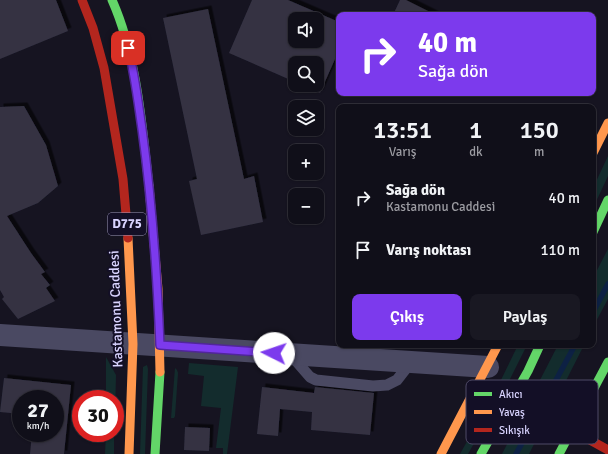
<!DOCTYPE html>
<html lang="tr">
<head>
<meta charset="utf-8">
<style>
	:root { --surface:#100f19; --page:#191822; --text:#f1f3f6; --muted:#9c9ca2; --line:#302f38; --accent:#7c3aed }
	body { margin:0; font-family:Signika,sans-serif; background:var(--page); color:var(--text); height:100vh; display:flex; flex-direction:column; font-size:15px; white-space:nowrap }
	* { box-sizing:border-box; margin:0 }
	p { font-size:13px; color:var(--muted) }
	.icon { flex:none; width:22px; height:22px; fill:none; stroke:currentColor; stroke-width:2; stroke-linecap:round; stroke-linejoin:round }
	.map { position:relative; flex:1; overflow:hidden }
	.details { position:absolute; left:336px; top:104px; width:260px; height:244px; display:flex; flex-direction:column; background:var(--surface); border-radius:8px; box-shadow:0 1px 3px #0004,0 0 0 1px var(--line) }
	.details>* { flex:none }
	.hud { position:absolute; left:336px; top:12px; width:260px; height:84px; border-radius:8px; box-shadow:0 1px 3px #0004,0 0 0 1px var(--line); background:#7c3aed; color:#fff; overflow:hidden }
	.tools { position:absolute; left:288px; top:12px; display:grid; gap:8px }
	.tools a { display:grid; place-items:center; width:36px; height:36px; border-radius:8px; background:var(--surface); box-shadow:0 1px 3px #0004,0 0 0 1px var(--line); font-size:20px }
	.speed { position:absolute; left:12px; top:390px; display:flex; gap:8px; font-size:20px; font-weight:700; text-align:center }
	.speed>* { display:grid; place-content:center; width:52px; height:52px; border-radius:50%; background:var(--surface); box-shadow:0 1px 3px #0004,0 0 0 1px var(--line); line-height:1 }
	.speed small { font-size:10px; font-weight:400 }
	.speed .limit { border:6px solid #d22; background:#fff; color:#111 }
	.pin { position:absolute; display:grid; place-items:center; width:34px; height:34px; color:#fff; margin:-17px; border-radius:8px; box-shadow:0 2px 6px #0006 }
	.me { position:absolute; width:44px; margin:-22px; rotate:274deg; stroke-linejoin:round; filter:drop-shadow(0 0 3px #0008) }
	.turn { display:flex; align-items:center; gap:14px; height:84px; padding:0 16px; font-size:18px }
	.turn .icon { width:52px; height:52px; stroke-width:2.5 }
	.turn b { display:block; font-size:28px; line-height:34px }
	.eta { display:flex; justify-content:space-evenly; align-items:center; height:68px; text-align:center }
	.eta b { font-size:24px; font-weight:600; line-height:28px }
	.action { display:flex; gap:8px; margin-top:auto; padding:8px 16px }
	.action a { flex:1; height:46px; border-radius:8px; background:var(--accent); color:#fff; font-size:16px; font-weight:600; line-height:46px; text-align:center }
	.action a+a { background:var(--page); color:var(--text) }
	ul { padding:0; list-style:none }
	li { display:flex; align-items:center; gap:12px; height:52px; padding:0 16px }
	li div { flex:1 }
	li b { display:block; font-size:15px }
	li em { font-style:normal }
	.map>svg:first-child { display:block }
	.green { fill:#132c2d }
	.lines { fill:none; stroke-linecap:round; stroke-linejoin:round }
	.stream { stroke:#0d2144; stroke-width:5.5 }
	.building { fill:#343243; fill-rule:evenodd; filter:url(#shadow) }
	.lane { stroke:#4a4962; stroke-width:11 }
	.street { stroke:#4a4962; stroke-width:22 }
	.fast { stroke:#63d668; stroke-width:9 }
	.slow { stroke:#ff974d; stroke-width:9 }
	.jam { stroke:#b3261e; stroke-width:9 }
	.route-casing { stroke:#51269a; stroke-width:10 }
	.route { stroke:#7c3aed; stroke-width:7 }
	.labels { text-anchor:middle; dominant-baseline:central; stroke-width:4; stroke-linejoin:round; paint-order:stroke }
	.shield { fill:#130f26; stroke:#9e99be; stroke-width:1 }
	.shield-label { font-size:13px; font-weight:bold; fill:#d9d4ff }
	.street-label { font-size:14px; fill:#d9d4ff; stroke:#130f26 }
	.key { fill:#130f26; stroke:#4e4a67; stroke-width:1 }
	.key-label { font-size:11px; fill:#d9d4ff }
</style>
</head>
<body>
<div class="map">
<svg width="608" height="454" viewBox="0 0 608 454">
	<defs>
		<filter id="shadow"><feDropShadow dx="3.5" dy="-3.5" stdDeviation="0" flood-color="#0009"/></filter>
	</defs>
	<rect width="100%" height="100%" fill="#161421"/>
	<g class="green">
		<path d="M 608,156 L 608,176 L 593,208 L 593,188 Z"/>
		<path d="M 608,249 L 608,299 L 593,327 L 593,278 Z"/>
		<path d="M 518,345 L 527,345 L 508,383 L 468,454 L 460,454 L 499,384 Z"/>
		<path d="M 558,345 L 584,345 L 529,454 L 502,454 Z"/>
		<path d="M 106,357 L 116,375 L 115,416 L 115,399 L 106,399 Z"/>
		<path d="M 189,363 L 238,367 L 227,454 L 223,454 L 223,448 L 216,448 L 221,408 L 201,406 L 204,376 L 188,374 Z"/>
		<path d="M 147,365 L 148,369 L 145,454 L 140,454 L 143,367 Z"/>
		<path d="M 175,368 L 177,370 L 178,373 L 175,416 L 174,418 L 171,418 Z"/>
		<path d="M 106,433 L 114,433 L 114,454 L 105,454 Z"/>
	</g>
	<g class="lines">
		<g class="stream">
			<path d="M 593,312 L 608,284"/>
			<path d="M 516,454 L 575,345"/>
		</g>
	</g>
	<g class="building">
		<path d="M 0,0 L 56,0 L 68,31 L 0,59 Z"/>
		<path d="M 252,0 L 288,0 L 339,22 L 339,50 L 320,93 L 302,85 L 317,85 L 317,63 L 295,63 L 295,82 L 229,53 ZM 295,19 L 317,19 L 317,41 L 295,41 Z"/>
		<path d="M 400,0 L 406,0 L 436,15 L 393,15 Z"/>
		<path d="M 208,9 L 244,179 L 254,176 L 263,222 L 201,235 L 189,181 L 197,179 L 163,18 Z"/>
		<path d="M 24,106 L 46,145 L 58,186 L 38,203 L 7,216 L 31,253 L 45,272 L 41,274 L 50,285 L 46,288 L 55,301 L 18,319 L 2,299 L 4,297 L 0,290 L 0,107 Z"/>
		<path d="M 4,378 L 71,385 L 64,454 L 30,454 L 32,433 L 55,433 L 55,399 L 21,399 L 21,414 L 0,412 Z"/>
		<path d="M 262,387 L 314,393 L 315,387 L 374,393 L 370,435 L 311,430 L 312,412 L 280,409 L 278,436 L 257,434 Z"/>
		<path d="M 185,427 L 210,428 L 209,451 L 184,450 Z"/>
	</g>
	<g class="lines">
		<path class="lane" d="M 290,354 L 310,377 L 316,380 L 373,386 L 387,385 L 397,380 L 411,362"/>
		<path class="street" d="M 0,335 L 488,367"/>
		<g class="fast">
			<path d="M 112,0 C 137,56 142,125 149,186"/>
			<path d="M 593,232 L 608,200"/>
			<path d="M 155,454 L 160,372"/>
			<path d="M 481,454 L 528,371 L 540,345"/>
			<path d="M 559,454 L 608,362"/>
		</g>
		<g class="slow">
			<path d="M 593,153 L 608,123"/>
			<path d="M 149,186 L 158,289 L 160,372"/>
			<path d="M 128,238 L 133,344 L 129,454"/>
			<path d="M 441,454 L 498,345"/>
		</g>
		<g class="jam">
			<path d="M 82,0 L 93,28 L 104,68 L 123,179 L 128,238"/>
			<path d="M 572,430 L 608,450"/>
		</g>
	</g>
	<g class="lines">
		<g class="route-casing">
			<path id="route" d="M 128,48 C 135,75 138,102 142,129 C 152,201 157,273 160,345 L 274,353"/>
		</g>
		<use href="#route" class="route"/>
	</g>
	<g class="labels">
		<rect class="shield" x="108" y="213" width="38" height="22" rx="3"/>
		<g class="shield-label">
			<text x="127" y="224">D775</text>
		</g>
		<g class="street-label">
			<text transform="translate(116 309) rotate(-92)">Kastamonu Caddesi</text>
		</g>
	</g>
	<rect x="466" y="380" width="132" height="64" rx="6" class="key"/>
	<rect x="474" y="392" width="18" height="4" fill="#63d668"/>
	<rect x="474" y="410" width="18" height="4" fill="#ff974d"/>
	<rect x="474" y="428" width="18" height="4" fill="#b3261e"/>
	<g class="key-label">
		<text x="499" y="398">Akıcı</text>
		<text x="499" y="416">Yavaş</text>
		<text x="499" y="434">Sıkışık</text>
	</g>
</svg>
<div class="tools">
<a><svg class="icon" aria-label="sound" viewBox="0 0 24 24"><path d="M4 9h4l5-4v14l-5-4H4zM17 9q2 3 0 6"/></svg></a>
<a><svg class="icon" aria-label="search" viewBox="0 0 24 24"><circle cx="10" cy="10" r="6"/><path d="M15 15l6 6"/></svg></a>
<a><svg class="icon" aria-label="layers" viewBox="0 0 24 24"><path d="M12 4l9 5-9 5-9-5zM3 14l9 5 9-5"/></svg></a>
<a>+</a>
<a>−</a>
</div>
<div class="speed"><div>27<small>km/h</small></div><div class="limit">30</div></div>
<div class="pin" style="left:128px;top:48px;background:#d93025"><svg class="icon" aria-label="arrive" viewBox="0 0 24 24"><path d="M6 21V4h12l-3 4 3 4H6"/></svg></div>
<svg class="me" style="left:274px;top:353px" viewBox="-20 -20 40 40"><circle r="19" fill="#fff"/><path d="M0-13L10 11 0 6-10 11z" fill="#7c3aed"/></svg>
<div class="hud">
<div class="turn"><svg class="icon" aria-label="right" viewBox="0 0 24 24"><path d="M7 20v-9h11M14 6l5 5-5 5"/></svg><div><b>40 m</b>Sağa dön</div></div>
</div>
<section class="details">
<div class="eta">
<div><b>13:51</b><p>Varış</p></div>
<div><b>1</b><p>dk</p></div>
<div><b>150</b><p>m</p></div>
</div>
<ul>
<li><svg class="icon" aria-label="right" viewBox="0 0 24 24"><path d="M7 20v-9h11M14 6l5 5-5 5"/></svg><div><b>Sağa dön</b><p>Kastamonu Caddesi</p></div><em>40 m</em></li>
<li><svg class="icon" aria-label="arrive" viewBox="0 0 24 24"><path d="M6 21V4h12l-3 4 3 4H6"/></svg><div><b>Varış noktası</b></div><em>110 m</em></li>
</ul>
<div class="action"><a>Çıkış</a><a>Paylaş</a></div>
</section>
</div>
</body>
</html>
